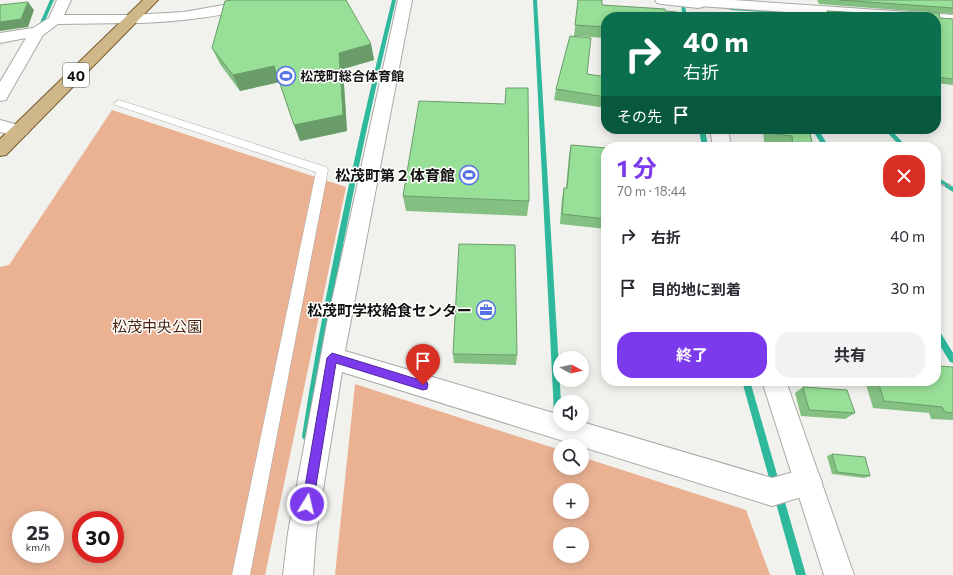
<!DOCTYPE html>
<html lang="ja">
<head>
<meta charset="utf-8">
<style>
	:root { --surface:#fff; --page:#f2f2f3; --text:#2b2b33; --muted:#7c7c81; --accent:#7c3aed }
	body { margin:0; font-family:Commissioner,"Noto Sans JP",sans-serif; background:var(--page); color:var(--text); height:100vh; display:flex; flex-direction:column; font-size:15px; white-space:nowrap }
	* { box-sizing:border-box; margin:0 }
	p { font-size:13px; color:var(--muted) }
	.icon { flex:none; width:22px; height:22px; fill:none; stroke:currentColor; stroke-width:2; stroke-linecap:round; stroke-linejoin:round }
	.map { position:relative; flex:1; overflow:hidden }
	.drawer { position:absolute; left:601px; top:142px; width:340px; height:244px; display:flex; flex-direction:column; background:var(--surface); border-radius:16px; box-shadow:0 2px 10px #0003 }
	.drawer>* { flex:none }
	.hud { position:absolute; left:601px; top:12px; width:340px; height:122px; border-radius:16px; box-shadow:0 2px 10px #0003; background:#0b6e4f; color:#fff; overflow:hidden }
	.needle { width:26px; rotate:98deg }
	.fabs { position:absolute; left:553px; top:351px; display:grid; gap:8px }
	.fabs a { display:grid; place-items:center; width:36px; height:36px; border-radius:50%; background:var(--surface); box-shadow:0 2px 10px #0003; font-size:20px }
	.speed { position:absolute; left:12px; top:511px; display:flex; gap:8px; font-size:20px; font-weight:700; text-align:center }
	.speed>* { display:grid; place-content:center; width:52px; height:52px; border-radius:50%; background:var(--surface); box-shadow:0 2px 10px #0003; line-height:1 }
	.speed small { font-size:10px; font-weight:400 }
	.speed .limit { border:6px solid #d22; background:#fff; color:#111 }
	.pin { position:absolute; display:grid; place-items:center; width:34px; height:34px; color:#fff; margin:-41px -17px; border-radius:50% 50% 50% 0; rotate:-45deg; box-shadow:0 0 4px #0007 }
	.pin .icon { rotate:45deg }
	.me { position:absolute; width:44px; margin:-22px; rotate:9deg; stroke-linejoin:round; filter:drop-shadow(0 0 3px #0008) }
	.turn { display:flex; align-items:center; gap:14px; height:84px; padding:0 16px; font-size:18px }
	.turn .icon { width:52px; height:52px; stroke-width:2.5 }
	.turn b { display:block; font-size:28px; line-height:34px }
	.then { display:flex; align-items:center; height:38px; padding:0 16px; background:#0003; gap:8px; font-size:15px }
	.round { display:grid; place-items:center; flex:none; width:42px; height:42px; border-radius:16px; background:var(--page) }
	.head { display:flex; align-items:center; justify-content:space-between; height:68px; padding:0 16px }
	h1 { font-size:24px; font-weight:700; line-height:30px; color:var(--accent) }
	.cta { display:flex; gap:8px; margin-top:auto; padding:8px 16px }
	.cta a { flex:1; height:46px; border-radius:16px; background:var(--accent); color:#fff; font-size:16px; font-weight:700; line-height:46px; text-align:center }
	.cta a+a { background:var(--page); color:var(--text) }
	ul { padding:0; list-style:none }
	li { display:flex; align-items:center; gap:12px; height:52px; padding:0 16px }
	li div { flex:1 }
	li b { display:block; font-size:15px }
	li em { font-style:normal }
	.map>svg:first-child { display:block }
	.green { fill:#eab193; fill-rule:evenodd }
	.lines { fill:none; stroke-linecap:round; stroke-linejoin:round }
	.stream { fill:#2eb99d; fill-rule:evenodd }
	.service-casing { stroke:#a9a9a6; stroke-width:1 }
	.minor-casing { stroke:#a9a9a6; stroke-width:2 }
	.tertiary-casing { stroke:#a9a9a6; stroke-width:2 }
	.primary-casing { stroke:#795e2c; stroke-width:2 }
	.path { stroke:#aeaeab; stroke-width:2.5; stroke-dasharray:3 3; stroke-linecap:butt }
	.service { fill:#fff; fill-rule:evenodd }
	.minor { fill:#fff; fill-rule:evenodd }
	.tertiary { fill:#fff; fill-rule:evenodd }
	.primary { fill:#d0b789; fill-rule:evenodd }
	.wall { fill:#83c082 }
	.shaded-wall { fill:#6a9c6a }
	.building { fill:#98df97; stroke:#6a9c6a }
	.route { fill:#7c3aed; stroke:#51269a }
	.labels { text-anchor:middle; dominant-baseline:central; stroke-width:3; stroke-linejoin:round; paint-order:stroke }
	.far-poi-label { font-size:13px; font-weight:bold; fill:#121211; stroke:#fffffe; text-anchor:start }
	.shield { fill:#fffffe; stroke:#595958; stroke-width:1 }
	.shield-label { font-size:14px; font-weight:bold; fill:#121211 }
	.poi-label { font-size:15px; font-weight:bold; fill:#121211; stroke:#fffffe; text-anchor:end }
	.park-label { font-size:15px; fill:#472410; stroke:#fffffe }
</style>
</head>
<body>
<div class="map">
<svg width="953" height="575" viewBox="0 0 953 575">
	<rect width="100%" height="100%" fill="#f1f1ed"/>
	<g class="green">
		<path d="M 112,110 L 346,187 L 265,575 L 0,575 L 0,267 L 9,265 ZM 21,520 L 55,520 L 55,554 L 21,554 ZM 81,520 L 115,520 L 115,554 L 81,554 Z"/>
		<path d="M 355,384 L 560,450 L 560,468 L 582,468 L 582,457 L 746,510 L 770,575 L 335,575 ZM 560,490 L 582,490 L 582,512 L 560,512 ZM 560,534 L 582,534 L 582,556 L 560,556 Z"/>
	</g>
	<g class="lines">
		<g class="stream">
			<path d="M 50,0 L 54,0 L 41,30 L 37,31 L 37,30 Z"/>
			<path d="M 392,0 L 396,0 C 362,144 332,289 310,436 L 309,439 L 306,440 L 303,439 L 302,436 C 325,289 356,144 392,0 Z"/>
			<path d="M 533,0 L 537,0 L 561,402 L 560,402 L 560,416 L 558,417 L 555,416 L 554,413 Z"/>
			<path d="M 680,0 L 684,0 L 687,17 L 683,17 Z"/>
			<path d="M 729,8 L 812,13 L 814,14 L 812,15 L 731,10 L 729,9 Z"/>
			<path d="M 699,129 L 705,129 L 708,147 L 702,147 Z"/>
			<path d="M 812,129 L 818,129 L 829,147 L 823,147 Z"/>
			<path d="M 884,129 L 890,129 L 907,147 L 901,147 Z"/>
			<path d="M 936,176 L 953,187 L 953,192 L 936,181 Z"/>
			<path d="M 936,329 L 939,330 L 953,353 L 953,363 L 950,362 L 936,339 Z"/>
			<path d="M 742,381 L 750,381 L 806,575 L 796,575 Z"/>
		</g>
		<g class="service-casing">
			<path id="service" d="M 119,100 L 326,167 L 328,170 L 250,575 L 232,575 L 316,172 L 115,105 L 114,103 Z"/>
		</g>
		<g class="minor-casing">
			<g id="minor">
				<path d="M 57,0 L 71,0 L 64,15 L 131,15 L 136,16 L 138,19 L 136,22 L 131,23 L 58,24 L 43,35 L 8,96 L 6,100 L 0,101 L 0,82 L 26,38 L 0,43 L 0,33 L 33,28 L 49,18 Z"/>
				<path d="M 398,0 L 412,0 L 345,351 L 560,415 L 560,424 L 582,424 L 582,422 L 772,478 L 808,468 L 818,472 L 822,482 L 818,492 L 772,506 L 342,372 L 316,533 L 313,575 L 283,575 L 288,533 L 327,323 Z"/>
				<path d="M 692,0 L 733,0 L 953,15 L 953,23 L 936,22 L 936,17 L 860,17 L 698,6 L 693,5 L 691,2 Z"/>
				<path d="M 0,120 L 26,127 L 29,131 L 26,135 L 20,137 L 0,132 Z"/>
			</g>
		</g>
		<g class="tertiary-casing">
			<g id="tertiary">
				<path d="M 251,0 L 278,0 L 276,3 C 229,15 180,23 131,23 L 126,22 L 124,19 L 126,16 L 131,15 L 184,12 Z"/>
				<path d="M 655,0 L 699,0 L 705,4 L 703,7 L 698,8 L 662,4 L 657,3 Z"/>
				<path d="M 710,129 L 728,129 L 731,147 L 713,147 Z"/>
				<path d="M 762,381 L 786,381 L 854,575 L 824,575 Z"/>
			</g>
		</g>
		<g class="primary-casing">
			<path id="primary" d="M 143,0 L 158,0 L 6,155 L 0,156 L 0,139 Z"/>
		</g>
		<path class="path" d="M 936,185 L 953,185"/>
		<use href="#service" class="service"/>
		<use href="#minor" class="minor"/>
		<use href="#tertiary" class="tertiary"/>
		<use href="#primary" class="primary"/>
	</g>
	<g class="wall">
		<path d="M 578,0 L 602,5 L 665,11 L 606,17 L 606,38 L 576,36 L 587,74 L 606,77 L 606,108 L 554,100 L 556,89 L 574,36 Z"/>
		<path d="M 817,0 L 953,0 L 953,14 L 819,4 Z"/>
		<path d="M 827,11 L 863,13 L 939,13 L 940,18 L 953,19 L 953,85 L 936,83 L 936,17 L 824,17 L 824,16 Z"/>
		<path d="M 371,44 L 374,60 L 343,69 L 347,131 L 300,141 L 279,82 L 240,91 L 220,64 L 212,48 Z"/>
		<path d="M 763,129 L 809,129 L 813,147 L 787,147 L 787,145 L 764,142 Z"/>
		<path d="M 571,145 L 606,148 L 606,229 L 560,224 L 562,198 L 564,188 L 566,188 L 569,155 Z"/>
		<path d="M 403,196 L 529,201 L 527,216 L 406,211 Z"/>
		<path d="M 453,354 L 517,355 L 516,365 L 454,363 Z"/>
		<path d="M 953,367 L 953,420 L 931,419 L 929,413 L 873,408 L 865,381 L 936,381 Z"/>
		<path d="M 803,387 L 855,413 L 845,419 L 801,416 L 795,393 Z"/>
		<path d="M 832,454 L 870,476 L 864,478 L 832,474 L 827,456 Z"/>
	</g>
	<g class="shaded-wall">
		<path d="M 28,2 L 34,10 L 28,27 L 0,31 L 0,22 Z"/>
		<path d="M 371,44 L 374,60 L 343,69 L 347,131 L 300,141 L 294,125 L 339,53 Z"/>
		<path d="M 274,66 L 280,82 L 240,91 L 233,75 Z"/>
	</g>
	<g class="building">
		<path d="M 232,0 L 346,0 L 371,44 L 339,53 L 343,115 L 294,125 L 274,66 L 233,75 L 212,48 L 225,1 Z"/>
		<path d="M 578,0 L 602,0 L 602,5 L 665,9 L 665,11 L 677,12 L 677,17 L 606,17 L 606,27 L 575,25 Z"/>
		<path d="M 839,0 L 953,0 L 953,8 Z"/>
		<path d="M 28,2 L 21,19 L 0,22 L 0,5 Z"/>
		<path d="M 827,11 L 863,13 L 939,13 L 940,18 L 953,19 L 953,79 L 936,77 L 936,17 L 830,17 Z"/>
		<path d="M 570,36 L 591,38 L 587,74 L 606,77 L 606,97 L 556,89 Z"/>
		<path d="M 506,88 L 528,88 L 529,201 L 403,196 L 419,101 L 505,104 Z"/>
		<path d="M 769,129 L 809,129 L 813,147 L 793,147 L 792,136 L 769,133 Z"/>
		<path d="M 571,145 L 606,148 L 606,219 L 562,214 L 564,188 L 567,188 Z"/>
		<path d="M 459,244 L 515,245 L 517,355 L 453,354 Z"/>
		<path d="M 936,366 L 953,367 L 953,413 L 945,412 L 942,407 L 884,401 L 878,381 L 936,381 Z"/>
		<path d="M 803,387 L 847,390 L 855,413 L 809,410 Z"/>
		<path d="M 832,454 L 865,457 L 870,476 L 837,472 Z"/>
	</g>
	<path class="route" d="M 332,353 L 423,381 L 427,382 L 428,385 L 427,389 L 423,390 L 336,363 L 313,504 L 311,508 L 307,509 L 303,508 L 302,504 L 327,358 Z"/>
	<defs>
		<g id="stadium-ring" transform="scale(1)"><circle r="9.5" fill="#fffffe" stroke="#5571e6" stroke-width="1.5"/><path d="M0-5a6.5 5 0 1 0 0 10a6.5 5 0 1 0 0-10ZM-3.5-1.8h7v3.6h-7Z" fill="#5571e6"/></g>
		<g id="office-ring" transform="scale(1)"><circle r="9.5" fill="#fffffe" stroke="#5571e6" stroke-width="1.5"/><path d="M-6-3h4V-5.5h4V-3h4V5H-6ZM-1-4.5V-3h2v-1.5ZM-6 0V1H6V0Z" fill="#5571e6"/></g>
	</defs>
	<g fill-rule="evenodd">
		<use href="#stadium-ring" x="286" y="76"/>
		<use href="#stadium-ring" x="469" y="175"/>
		<use href="#office-ring" x="486" y="310"/>
	</g>
	<g class="labels">
		<g class="far-poi-label">
			<text x="300" y="76">松茂町総合体育館</text>
		</g>
		<rect class="shield" x="63" y="63" width="26" height="24" rx="3"/>
		<g class="shield-label">
			<text x="76" y="75">40</text>
		</g>
		<g class="poi-label">
			<text x="455" y="175">松茂町第２体育館</text>
			<text x="472" y="310">松茂町学校給食センター</text>
		</g>
		<g class="park-label">
			<text x="157" y="326">松茂中央公園</text>
		</g>
	</g>
</svg>
<div class="fabs">
<a><svg class="needle" viewBox="-14 -14 28 28"><path d="M0-13l5 13h-10z" fill="#e53935"/><path d="M0 13l5-13h-10z" fill="#7c7c81"/></svg></a>
<a><svg class="icon" aria-label="sound" viewBox="0 0 24 24"><path d="M4 9h4l5-4v14l-5-4H4zM17 9q2 3 0 6"/></svg></a>
<a><svg class="icon" aria-label="search" viewBox="0 0 24 24"><circle cx="10" cy="10" r="6"/><path d="M15 15l6 6"/></svg></a>
<a>+</a>
<a>−</a>
</div>
<div class="speed"><div>25<small>km/h</small></div><div class="limit">30</div></div>
<div class="pin" style="left:423px;top:385px;background:#d93025"><svg class="icon" aria-label="arrive" viewBox="0 0 24 24"><path d="M6 21V4h12l-3 4 3 4H6"/></svg></div>
<svg class="me" style="left:307px;top:504px" viewBox="-20 -20 40 40"><circle r="17" fill="#7c3aed" stroke="#fff" stroke-width="3"/><path d="M0-11L8 9 0 5-8 9z" fill="#fff"/></svg>
<div class="hud">
<div class="turn"><svg class="icon" aria-label="right" viewBox="0 0 24 24"><path d="M7 20v-9h11M14 6l5 5-5 5"/></svg><div><b>40 m</b>右折</div></div>
<div class="then">その先<svg class="icon" aria-label="arrive" viewBox="0 0 24 24"><path d="M6 21V4h12l-3 4 3 4H6"/></svg></div>
</div>
<section class="drawer">
<div class="head"><div><h1>1 分</h1><p>70 m · 18:44</p></div><a class="round" style="background:#d93025;color:#fff"><svg class="icon" aria-label="close" viewBox="0 0 24 24"><path d="M6 6l12 12M18 6L6 18"/></svg></a></div>
<ul>
<li><svg class="icon" aria-label="right" viewBox="0 0 24 24"><path d="M7 20v-9h11M14 6l5 5-5 5"/></svg><div><b>右折</b></div><em>40 m</em></li>
<li><svg class="icon" aria-label="arrive" viewBox="0 0 24 24"><path d="M6 21V4h12l-3 4 3 4H6"/></svg><div><b>目的地に到着</b></div><em>30 m</em></li>
</ul>
<div class="cta"><a>終了</a><a>共有</a></div>
</section>
</div>
</body>
</html>
